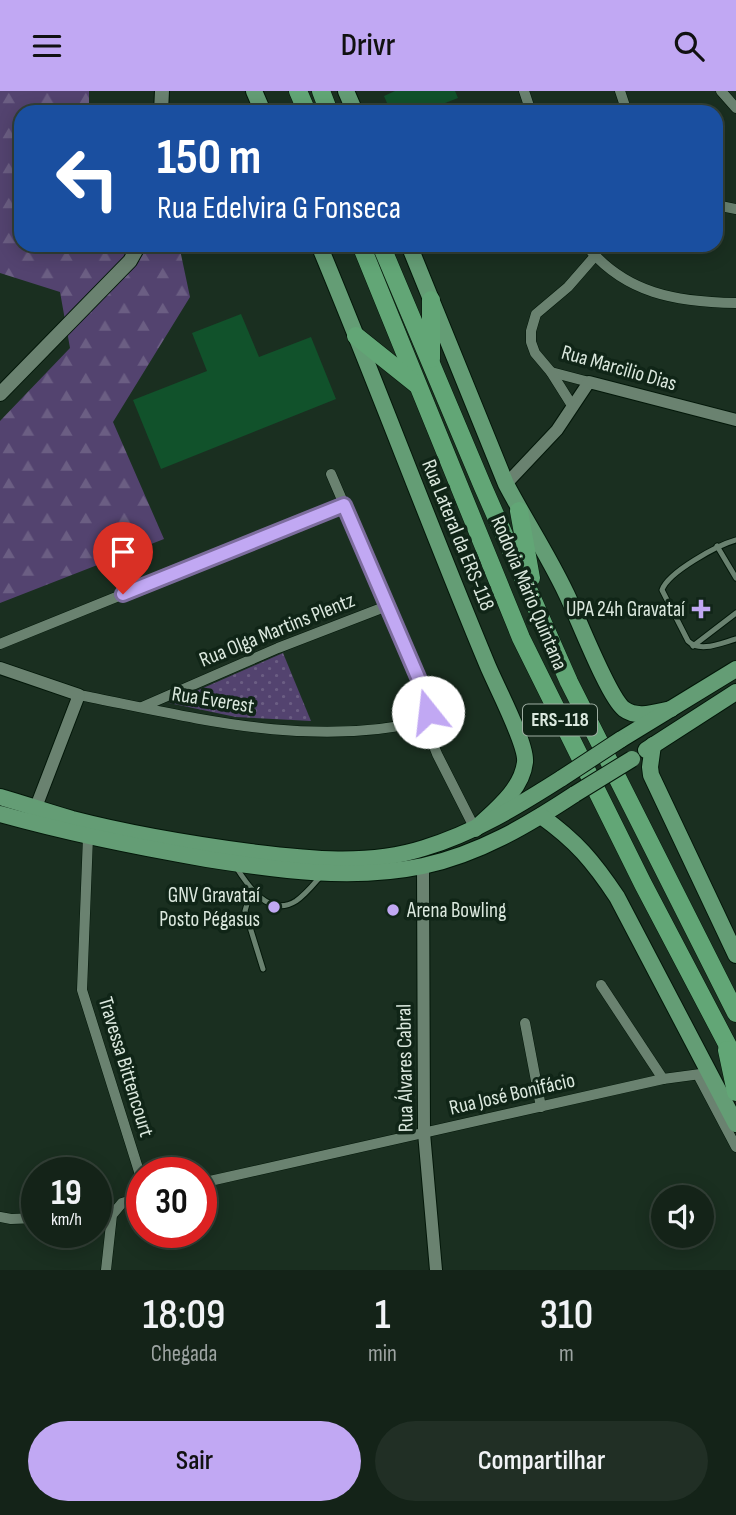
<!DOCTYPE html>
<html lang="pt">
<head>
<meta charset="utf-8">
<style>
	:root { --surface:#142318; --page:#212f25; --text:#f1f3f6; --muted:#9da4a2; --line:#334037; --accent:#c1a8f3 }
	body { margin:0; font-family:"Sofia Sans Condensed",sans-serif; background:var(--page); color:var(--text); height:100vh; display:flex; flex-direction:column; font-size:26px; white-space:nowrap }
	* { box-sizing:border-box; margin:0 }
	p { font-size:23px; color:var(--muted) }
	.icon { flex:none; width:38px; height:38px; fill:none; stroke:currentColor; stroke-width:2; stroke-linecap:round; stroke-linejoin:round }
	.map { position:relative; height:1179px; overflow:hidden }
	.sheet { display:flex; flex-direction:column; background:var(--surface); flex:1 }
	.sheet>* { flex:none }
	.guide { position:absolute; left:14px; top:14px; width:709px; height:147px; border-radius:21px; box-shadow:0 4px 18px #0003,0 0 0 2px var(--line); background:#1a4fa0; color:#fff; overflow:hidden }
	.tools { position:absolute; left:651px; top:1094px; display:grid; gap:14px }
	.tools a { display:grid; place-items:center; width:63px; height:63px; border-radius:50%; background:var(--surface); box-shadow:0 4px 18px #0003,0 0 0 2px var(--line); font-size:35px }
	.speed { position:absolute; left:21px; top:1066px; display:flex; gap:14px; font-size:35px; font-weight:700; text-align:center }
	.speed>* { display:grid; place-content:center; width:91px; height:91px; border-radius:50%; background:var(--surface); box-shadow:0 4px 18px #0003,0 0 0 2px var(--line); line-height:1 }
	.speed small { font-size:18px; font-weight:400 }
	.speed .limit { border:10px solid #d22; background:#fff; color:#111 }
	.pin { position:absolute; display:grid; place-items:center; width:60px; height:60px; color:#fff; margin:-72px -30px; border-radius:50% 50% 50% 0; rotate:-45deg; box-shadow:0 0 7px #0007 }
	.pin .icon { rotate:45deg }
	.me { position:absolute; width:77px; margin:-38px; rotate:344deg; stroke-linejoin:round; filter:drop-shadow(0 0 5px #0008) }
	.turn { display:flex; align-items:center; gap:24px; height:147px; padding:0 28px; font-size:32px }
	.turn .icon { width:91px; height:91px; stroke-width:2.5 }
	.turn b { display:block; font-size:49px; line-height:60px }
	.eta { display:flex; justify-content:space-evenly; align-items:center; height:119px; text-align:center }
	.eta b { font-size:42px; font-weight:600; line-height:49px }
	.button { display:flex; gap:14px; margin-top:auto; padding:14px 28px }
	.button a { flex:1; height:80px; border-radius:42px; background:var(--accent); color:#111; font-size:28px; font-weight:600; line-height:80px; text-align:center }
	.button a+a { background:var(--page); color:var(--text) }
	header { display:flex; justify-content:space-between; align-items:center; height:91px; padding:0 28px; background:var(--accent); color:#111; font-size:32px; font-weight:600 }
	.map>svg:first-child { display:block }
	.forest { fill:url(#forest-firs) }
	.park { fill:url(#park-dots) }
	.building { fill:#11522b }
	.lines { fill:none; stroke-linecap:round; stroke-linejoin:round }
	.service-casing { stroke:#031709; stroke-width:7 }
	.minor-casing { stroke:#031709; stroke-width:11 }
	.tertiary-casing { stroke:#031709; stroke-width:14 }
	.secondary-casing { stroke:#031709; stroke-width:16 }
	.primary-casing { stroke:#031709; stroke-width:18 }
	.trunk-casing { stroke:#031709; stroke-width:19 }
	.service { stroke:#6a8270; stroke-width:5 }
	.minor { stroke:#6a8270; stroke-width:10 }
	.tertiary { stroke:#6a8270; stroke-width:12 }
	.secondary { stroke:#6a8270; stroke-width:14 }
	.primary { stroke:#649d75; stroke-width:16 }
	.trunk { stroke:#62a676; stroke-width:18 }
	.primary-bridge-casing { stroke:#031709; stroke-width:18; stroke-linecap:butt }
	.primary-bridge { stroke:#649d75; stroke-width:16 }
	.route-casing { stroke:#7d6d9e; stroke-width:18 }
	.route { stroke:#c1a8f3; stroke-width:12 }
	.poi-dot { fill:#c1a8f3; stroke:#102517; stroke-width:2.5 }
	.labels { text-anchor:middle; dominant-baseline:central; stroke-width:7; stroke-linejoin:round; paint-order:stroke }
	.shield { fill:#102517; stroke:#9eaea2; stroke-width:2 }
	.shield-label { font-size:19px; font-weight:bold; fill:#dbe8de }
	.street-label { font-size:21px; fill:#dbe8de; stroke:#102517 }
	.poi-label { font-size:21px; fill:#dbe8de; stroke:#102517; text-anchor:end }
</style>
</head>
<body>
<header><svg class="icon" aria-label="menu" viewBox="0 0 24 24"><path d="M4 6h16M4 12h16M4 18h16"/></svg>Drivr<svg class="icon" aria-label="search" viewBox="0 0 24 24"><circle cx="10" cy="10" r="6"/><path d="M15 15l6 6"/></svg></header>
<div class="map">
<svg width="736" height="1179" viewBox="0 0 736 1179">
	<defs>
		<pattern id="forest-firs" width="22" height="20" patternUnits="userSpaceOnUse" patternTransform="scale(1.75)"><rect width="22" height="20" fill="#53436f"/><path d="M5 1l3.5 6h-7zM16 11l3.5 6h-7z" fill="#6b5e83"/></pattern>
		<pattern id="park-dots" width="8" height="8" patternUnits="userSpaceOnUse" patternTransform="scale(1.75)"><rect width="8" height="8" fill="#53436f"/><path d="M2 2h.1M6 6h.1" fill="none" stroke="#6b5e83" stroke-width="1.8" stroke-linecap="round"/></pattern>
	</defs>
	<rect width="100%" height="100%" fill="#1a2f20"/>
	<path class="forest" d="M 0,0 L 89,0 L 89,18 L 96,21 L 21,21 L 21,154 L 179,154 L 190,206 L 113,331 L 164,448 L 0,512 L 0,330 L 70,257 L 60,201 L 0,182 Z"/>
	<path class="park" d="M 283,562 L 311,630 L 236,626 L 169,612 Z"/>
	<g class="building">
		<path d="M 395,0 L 455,0 L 458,7 L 422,21 L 391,21 L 384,5 Z"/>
		<path d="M 241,223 L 259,266 L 311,246 L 336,308 L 161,378 L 133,309 L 207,280 L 192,242 Z"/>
	</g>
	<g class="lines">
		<g class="service-casing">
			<g id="service">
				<path d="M 736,449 C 718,454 668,481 662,499 L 688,550 C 700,562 721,552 736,548"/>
				<path d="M 717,455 L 736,487"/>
				<path d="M 693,555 L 736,522"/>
				<path d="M 236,776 C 248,795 269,827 296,810 C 305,804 313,794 320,786"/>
				<path d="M 251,799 L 245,820 L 263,878"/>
			</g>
		</g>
		<g class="minor-casing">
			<g id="minor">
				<path d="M 524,0 L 531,21"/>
				<path d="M 620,0 L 627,21"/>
				<path d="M 721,0 L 736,17"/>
				<path d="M 716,114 L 736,118"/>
				<path d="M 586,154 C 625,203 677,211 736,212"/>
				<path d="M 551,281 L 589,291"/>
				<path d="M 573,316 L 551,281 L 535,262 L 531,251 L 531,240 L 536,223 L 568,196 L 595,165"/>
				<path d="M 331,383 L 426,605 L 428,621 L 424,630"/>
				<path d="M 0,553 L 344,414"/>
				<path d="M 79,604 C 191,626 310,658 424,630"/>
				<path d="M 142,616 L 278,557 L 387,515"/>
				<path d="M 424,630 L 437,663 L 475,738"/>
				<path d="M 88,746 L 82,899 L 142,1090"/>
				<path d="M 601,894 L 663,988"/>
				<path d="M 525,932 L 541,1016"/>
				<path d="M 698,984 L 736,1056"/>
				<path d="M 201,1092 L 663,988 L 708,982"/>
				<path d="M 96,1125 L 112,1124"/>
				<path d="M 0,1126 L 11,1128 L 37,1127"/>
				<path d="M 106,1179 L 112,1124 L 122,1112 L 142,1106"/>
			</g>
		</g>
		<g class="tertiary-casing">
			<g id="tertiary">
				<path d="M 506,393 L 557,339 L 589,291 L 736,329"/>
				<path d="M 0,577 L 79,604 L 36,716"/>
				<path d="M 423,775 L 424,1042 L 436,1179"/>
			</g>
		</g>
		<g class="secondary-casing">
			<g id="secondary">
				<path d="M 161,21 L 162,0"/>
				<path d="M 0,303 L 130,170 L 139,154"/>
			</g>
		</g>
		<g class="primary-casing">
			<g id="primary">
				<path d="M 254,0 L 263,21"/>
				<path d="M 346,0 L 355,21"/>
				<path d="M 319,154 C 377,293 429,434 487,573 C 495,593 527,653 525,671 C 522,699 494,720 475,738"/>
				<path d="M 409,154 L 506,393 C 525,429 548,464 566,502 C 577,524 608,606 624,618 C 637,628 656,621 671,618"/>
				<path d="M 620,649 L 736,578"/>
				<path d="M 653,654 L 650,676 L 651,684 L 736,864"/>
				<path d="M 646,659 L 736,601"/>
				<path d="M 0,706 C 24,713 48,721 72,728 C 130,743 190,753 250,761 C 308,768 368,775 424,757 C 474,742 518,715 562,687"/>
				<path d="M 0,723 C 68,742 137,756 207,768 C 277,779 352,790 423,775 C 479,763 528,734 575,703"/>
				<path d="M 541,725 C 576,750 593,770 617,806 L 736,1033"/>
			</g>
		</g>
		<g class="trunk-casing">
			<g id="trunk">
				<path d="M 298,0 L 307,21"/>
				<path d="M 321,0 L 329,21"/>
				<path d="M 361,154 L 521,547 L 643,793 L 736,970"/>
				<path d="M 381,154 L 483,396 L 569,591 L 736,922"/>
				<path d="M 431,209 L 431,268"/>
				<path d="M 356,245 L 416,293"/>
				<path d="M 519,420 L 531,487"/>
				<path d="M 727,959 L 736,1001"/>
			</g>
		</g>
		<use href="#service" class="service"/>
		<use href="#minor" class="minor"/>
		<use href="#tertiary" class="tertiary"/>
		<use href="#secondary" class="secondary"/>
		<use href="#primary" class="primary"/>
		<use href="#trunk" class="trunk"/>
		<g class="primary-bridge-casing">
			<g id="primary-bridge">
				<path d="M 562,687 L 620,649"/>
				<path d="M 575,703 L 632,668"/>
			</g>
		</g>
		<use href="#primary-bridge" class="primary-bridge"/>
	</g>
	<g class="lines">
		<g class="route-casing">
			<path id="route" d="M 123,503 L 344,414 L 426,605 L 428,621"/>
		</g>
		<use href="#route" class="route"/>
	</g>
	<g class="poi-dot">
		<path d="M697.5 507.5h7v7h7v7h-7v7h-7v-7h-7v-7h7z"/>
		<circle cx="274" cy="816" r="7"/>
		<circle cx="393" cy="819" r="7"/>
	</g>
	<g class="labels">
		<rect class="shield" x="523" y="613.5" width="74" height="31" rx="5"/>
		<g class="shield-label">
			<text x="560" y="629">ERS-118</text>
		</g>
		<g class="street-label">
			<text transform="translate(619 277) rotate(16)">Rua Marcilio Dias</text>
			<text transform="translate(458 444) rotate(68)">Rua Lateral da ERS-118</text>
			<text transform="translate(529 502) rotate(67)">Rodovia Mário Quintana</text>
			<text transform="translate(277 539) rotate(-22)">Rua Olga Martins Plentz</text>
			<text transform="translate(213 609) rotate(9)">Rua Everest</text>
			<text transform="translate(126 976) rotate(73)">Travessa Bittencourt</text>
			<text transform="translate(405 977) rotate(-91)">Rua Álvares Cabral</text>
			<text transform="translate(512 1003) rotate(-13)">Rua José Bonifácio</text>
		</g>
		<g class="poi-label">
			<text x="685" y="518">UPA 24h Gravataí</text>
			<text x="260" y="804">GNV Gravataí<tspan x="260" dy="24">Posto Pégasus</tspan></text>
			<text x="407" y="819" text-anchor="start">Arena Bowling</text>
		</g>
	</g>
</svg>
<div class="tools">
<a><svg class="icon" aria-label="sound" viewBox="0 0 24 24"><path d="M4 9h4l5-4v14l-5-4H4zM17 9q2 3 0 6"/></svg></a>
</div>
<div class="speed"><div>19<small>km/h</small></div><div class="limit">30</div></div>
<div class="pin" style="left:123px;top:503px;background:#d93025"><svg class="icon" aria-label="arrive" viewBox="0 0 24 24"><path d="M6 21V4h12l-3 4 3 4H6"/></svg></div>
<svg class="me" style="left:428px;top:621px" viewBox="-20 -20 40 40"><circle r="19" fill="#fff"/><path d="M0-13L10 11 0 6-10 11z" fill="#c1a8f3"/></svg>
<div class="guide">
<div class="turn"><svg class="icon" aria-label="left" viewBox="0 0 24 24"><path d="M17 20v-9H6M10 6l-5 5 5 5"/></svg><div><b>150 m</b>Rua Edelvira G Fonseca</div></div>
</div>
</div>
<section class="sheet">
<div class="eta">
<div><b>18:09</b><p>Chegada</p></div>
<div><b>1</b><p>min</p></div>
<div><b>310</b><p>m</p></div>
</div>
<div class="button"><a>Sair</a><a>Compartilhar</a></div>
</section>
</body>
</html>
